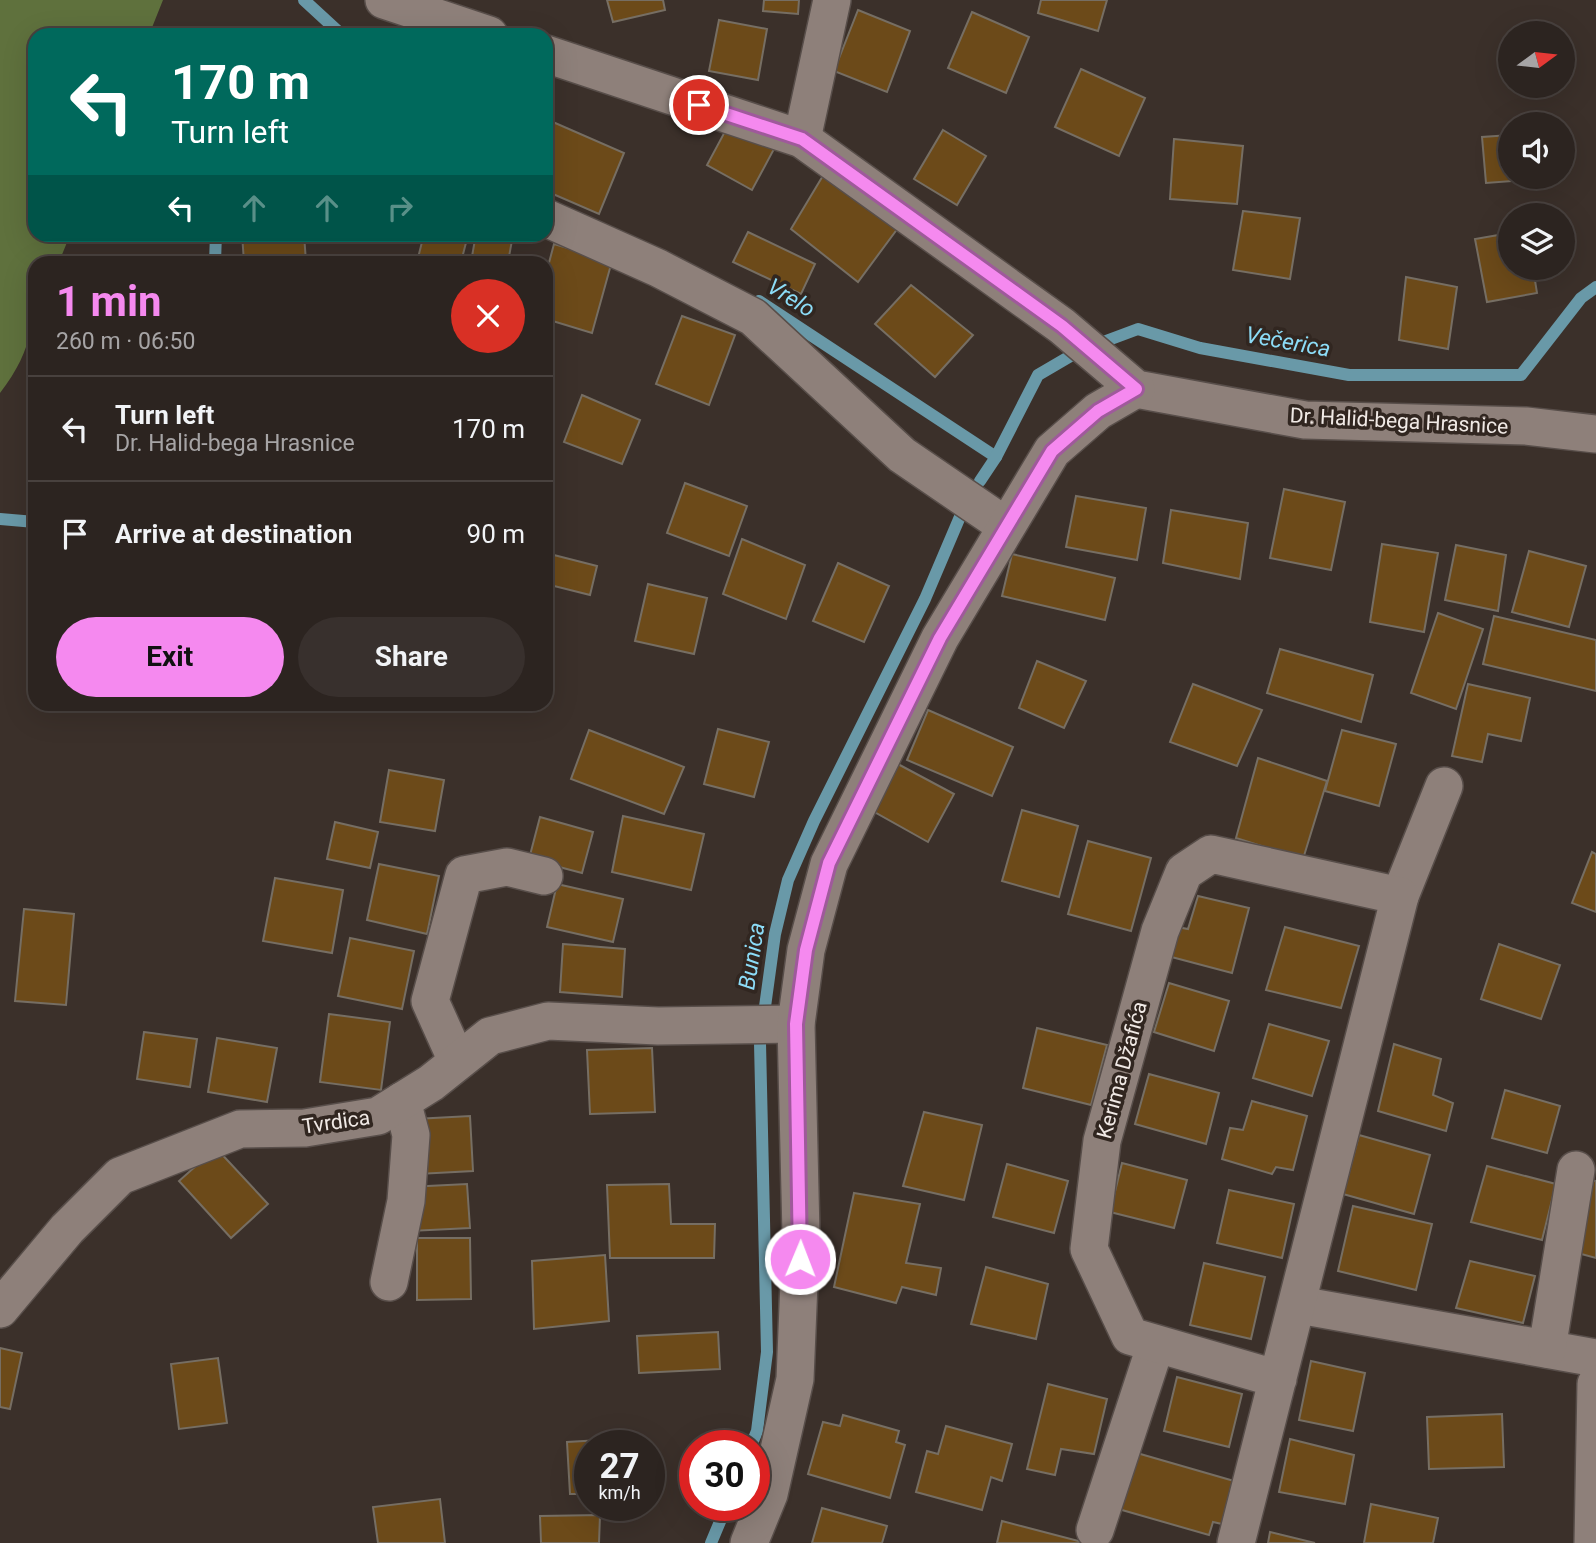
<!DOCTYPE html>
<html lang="en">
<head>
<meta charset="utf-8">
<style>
	:root { --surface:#2c2420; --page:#38302d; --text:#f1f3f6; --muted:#a6a4a5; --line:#48413e; --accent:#f589ef }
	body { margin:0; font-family:Roboto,sans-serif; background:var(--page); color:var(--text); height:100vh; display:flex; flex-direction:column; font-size:26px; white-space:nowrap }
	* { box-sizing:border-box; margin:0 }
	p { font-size:23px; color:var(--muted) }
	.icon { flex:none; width:38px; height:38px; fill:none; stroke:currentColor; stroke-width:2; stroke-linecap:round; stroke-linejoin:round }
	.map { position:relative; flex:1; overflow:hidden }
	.panel { position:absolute; left:28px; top:256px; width:525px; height:455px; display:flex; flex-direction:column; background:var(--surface); border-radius:21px; box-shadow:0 7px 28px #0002,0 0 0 2px var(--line) }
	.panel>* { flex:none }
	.top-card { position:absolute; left:28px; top:28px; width:525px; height:214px; border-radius:21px; box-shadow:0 7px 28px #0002,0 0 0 2px var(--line); background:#00695c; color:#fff; overflow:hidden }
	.needle { width:46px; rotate:75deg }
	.fabs { position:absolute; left:1498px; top:21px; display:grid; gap:14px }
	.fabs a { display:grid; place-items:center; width:77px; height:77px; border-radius:50%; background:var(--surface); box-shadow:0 7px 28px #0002,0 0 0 2px var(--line); font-size:35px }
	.speed { position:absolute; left:574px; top:1430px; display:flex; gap:14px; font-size:35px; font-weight:700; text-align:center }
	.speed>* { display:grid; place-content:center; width:91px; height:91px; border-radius:50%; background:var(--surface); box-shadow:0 7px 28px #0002,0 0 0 2px var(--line); line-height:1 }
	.speed small { font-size:18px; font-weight:400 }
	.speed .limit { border:10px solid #d22; background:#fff; color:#111 }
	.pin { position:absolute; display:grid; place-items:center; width:60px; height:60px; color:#fff; margin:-30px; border:4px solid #fff; border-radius:50%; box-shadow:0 2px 7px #0007 }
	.me { position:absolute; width:77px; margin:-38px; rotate:1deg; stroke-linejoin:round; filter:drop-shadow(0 0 5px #0008) }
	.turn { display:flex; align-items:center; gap:24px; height:147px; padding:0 28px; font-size:32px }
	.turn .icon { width:91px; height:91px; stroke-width:2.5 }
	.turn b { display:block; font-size:49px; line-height:60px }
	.lanes { display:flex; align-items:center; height:66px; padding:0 28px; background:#0003; justify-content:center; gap:35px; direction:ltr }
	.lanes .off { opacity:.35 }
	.round { display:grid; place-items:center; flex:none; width:74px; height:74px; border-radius:37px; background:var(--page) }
	.overview { display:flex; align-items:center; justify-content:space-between; height:119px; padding:0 28px }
	h1 { font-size:42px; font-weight:700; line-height:52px; color:var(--accent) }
	.action { display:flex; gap:14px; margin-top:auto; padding:14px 28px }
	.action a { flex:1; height:80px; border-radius:42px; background:var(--accent); color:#111; font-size:28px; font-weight:700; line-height:80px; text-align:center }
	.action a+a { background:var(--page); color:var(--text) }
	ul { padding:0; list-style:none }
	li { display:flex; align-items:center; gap:21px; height:105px; padding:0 28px; border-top:2px solid var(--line) }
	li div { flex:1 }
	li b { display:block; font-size:26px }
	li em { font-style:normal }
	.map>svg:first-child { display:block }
	.forest { fill:#5f713d }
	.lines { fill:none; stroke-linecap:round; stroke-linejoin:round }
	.stream { stroke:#6999a8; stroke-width:12 }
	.building { fill:#6c4a19; stroke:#766e63; stroke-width:2 }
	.minor-casing { stroke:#584e4a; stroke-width:40 }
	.minor { stroke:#8e807a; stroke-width:37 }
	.route-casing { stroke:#9f599b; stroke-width:18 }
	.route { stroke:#f589ef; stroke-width:12 }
	.labels { text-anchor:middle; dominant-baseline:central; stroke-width:7; stroke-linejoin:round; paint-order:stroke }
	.street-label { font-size:21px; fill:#f0e9e5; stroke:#312620 }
	.water-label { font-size:23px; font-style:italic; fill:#8cdcf7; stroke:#312620 }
</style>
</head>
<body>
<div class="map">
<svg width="1596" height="1543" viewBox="0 0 1596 1543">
	<rect width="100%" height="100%" fill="#3b302a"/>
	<path class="forest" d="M 0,0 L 163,0 L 149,35 L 35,35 L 35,234 L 70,235 L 59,262 L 35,262 C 35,316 35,348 0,393 Z"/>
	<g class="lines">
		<g class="stream">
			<path d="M 304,0 L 342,35"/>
			<path d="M 215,262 L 216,234"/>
			<path d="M 759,301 L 996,457"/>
			<path d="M 980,481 L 996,457 L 1038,375 L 1079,351 L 1138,329 L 1200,348 L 1349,375 L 1521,375 L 1581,298 L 1596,287"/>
			<path d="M 0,519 L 35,522"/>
			<path d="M 751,1446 L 757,1431 L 767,1352 L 760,1043 L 775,934 L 788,880 L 814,821 L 925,599 L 962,512"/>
			<path d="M 711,1543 L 727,1505"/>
		</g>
	</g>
	<g class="building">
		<path d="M 607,0 L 663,0 L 665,10 L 613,22 Z"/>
		<path d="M 764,0 L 799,0 L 798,14 L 763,11 Z"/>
		<path d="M 1041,0 L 1107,0 L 1098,31 L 1038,13 Z"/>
		<path d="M 858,10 L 910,31 L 887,92 L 834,71 Z"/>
		<path d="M 972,12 L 1029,37 L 1006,93 L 948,68 Z"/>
		<path d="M 719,20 L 767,29 L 758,80 L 709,71 Z"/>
		<path d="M 1081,69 L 1145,98 L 1119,156 L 1055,127 Z"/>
		<path d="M 546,119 L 624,153 L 599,214 L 546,191 Z"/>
		<path d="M 729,124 L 774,149 L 752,190 L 707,165 Z"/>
		<path d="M 943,130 L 986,156 L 957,205 L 914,179 Z"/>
		<path d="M 1510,135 L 1510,177 L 1552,178 L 1486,183 L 1482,137 Z"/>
		<path d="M 1174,139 L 1243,146 L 1237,204 L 1170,199 Z"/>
		<path d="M 824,174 L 898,228 L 858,282 L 791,229 Z"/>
		<path d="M 1243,211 L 1300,218 L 1290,279 L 1233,270 Z"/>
		<path d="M 748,232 L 815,264 L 801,294 L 733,262 Z"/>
		<path d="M 1510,233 L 1510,268 L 1533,268 L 1537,293 L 1487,302 L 1475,239 Z"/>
		<path d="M 242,234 L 304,234 L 306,262 L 244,262 Z"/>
		<path d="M 424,234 L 468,235 L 461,262 L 417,262 Z"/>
		<path d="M 476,234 L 513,235 L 508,262 L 471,262 Z"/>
		<path d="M 554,244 L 612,261 L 592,333 L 546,319 L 546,274 Z"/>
		<path d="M 1406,277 L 1457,287 L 1448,349 L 1399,340 Z"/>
		<path d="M 911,285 L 973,335 L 935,377 L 875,324 Z"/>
		<path d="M 682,316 L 735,335 L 709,405 L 656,384 Z"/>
		<path d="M 582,395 L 640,420 L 622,464 L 564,442 Z"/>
		<path d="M 685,483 L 747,506 L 729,556 L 667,533 Z"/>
		<path d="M 1284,489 L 1345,502 L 1331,570 L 1270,558 Z"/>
		<path d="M 1076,496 L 1146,508 L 1137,560 L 1066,547 Z"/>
		<path d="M 1171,510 L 1248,523 L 1240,579 L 1163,563 Z"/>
		<path d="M 742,539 L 805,565 L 786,619 L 723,594 Z"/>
		<path d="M 1382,544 L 1438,553 L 1424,632 L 1370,622 Z"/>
		<path d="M 1456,545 L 1506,555 L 1498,611 L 1445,600 Z"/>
		<path d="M 1529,551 L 1586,566 L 1569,627 L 1512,612 Z"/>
		<path d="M 546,553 L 597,566 L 590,595 L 546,584 Z"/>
		<path d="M 1012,554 L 1115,578 L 1105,620 L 1002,596 Z"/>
		<path d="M 838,563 L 889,586 L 864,642 L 813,621 Z"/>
		<path d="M 648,584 L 707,598 L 694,654 L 635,641 Z"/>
		<path d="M 1438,613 L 1483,629 L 1456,709 L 1411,693 Z"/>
		<path d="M 1494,616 L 1596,640 L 1596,691 L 1483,664 Z"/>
		<path d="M 1280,649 L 1373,675 L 1361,722 L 1267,693 Z"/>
		<path d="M 1037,661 L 1086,681 L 1064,728 L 1019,708 Z"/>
		<path d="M 1193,684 L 1262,710 L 1237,766 L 1170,742 Z"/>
		<path d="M 1468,684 L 1530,698 L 1521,741 L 1488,734 L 1482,762 L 1452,756 Z"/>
		<path d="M 928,710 L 1013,747 L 992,796 L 907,760 Z"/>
		<path d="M 718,729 L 769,742 L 754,797 L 704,784 Z"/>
		<path d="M 589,730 L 684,767 L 664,814 L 571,779 Z"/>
		<path d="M 1342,730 L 1396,744 L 1379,806 L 1325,791 Z"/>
		<path d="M 1258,758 L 1327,781 L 1303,859 L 1236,838 Z"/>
		<path d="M 896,763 L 954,794 L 928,842 L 871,810 Z"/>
		<path d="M 389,770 L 444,780 L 435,831 L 380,822 Z"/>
		<path d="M 1022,810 L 1078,826 L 1059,897 L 1002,881 Z"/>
		<path d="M 623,816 L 704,834 L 691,890 L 612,872 Z"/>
		<path d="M 540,817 L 593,832 L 582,873 L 529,859 Z"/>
		<path d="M 335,822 L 378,832 L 370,868 L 327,859 Z"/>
		<path d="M 1088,841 L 1151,858 L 1131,931 L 1068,914 Z"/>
		<path d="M 1592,852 L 1596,854 L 1596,912 L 1572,903 Z"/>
		<path d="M 379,864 L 439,876 L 427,934 L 367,920 Z"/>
		<path d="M 275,878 L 343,890 L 332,953 L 263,941 Z"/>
		<path d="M 557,884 L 623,899 L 613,942 L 547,927 Z"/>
		<path d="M 1198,896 L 1249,908 L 1232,973 L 1164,955 L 1172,926 L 1188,929 Z"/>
		<path d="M 24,909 L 74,914 L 66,1005 L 15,1001 Z"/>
		<path d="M 1285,927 L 1359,946 L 1341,1008 L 1266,990 Z"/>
		<path d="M 350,938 L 414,951 L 402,1009 L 338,996 Z"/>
		<path d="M 563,944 L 625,949 L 622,997 L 560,992 Z"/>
		<path d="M 1499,944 L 1560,965 L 1541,1019 L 1481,999 Z"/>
		<path d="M 1169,983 L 1229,1001 L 1214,1051 L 1154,1032 Z"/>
		<path d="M 329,1014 L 390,1022 L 381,1090 L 320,1082 Z"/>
		<path d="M 1269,1024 L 1329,1041 L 1312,1096 L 1253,1078 Z"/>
		<path d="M 1037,1028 L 1107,1045 L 1091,1105 L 1023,1088 Z"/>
		<path d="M 144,1032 L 197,1039 L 190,1087 L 137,1079 Z"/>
		<path d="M 217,1038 L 277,1048 L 267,1102 L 208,1092 Z"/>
		<path d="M 1394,1044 L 1441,1059 L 1433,1095 L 1453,1103 L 1446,1131 L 1378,1111 Z"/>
		<path d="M 652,1048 L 655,1112 L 590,1114 L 587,1050 Z"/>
		<path d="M 1149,1074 L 1219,1093 L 1206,1144 L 1135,1124 Z"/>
		<path d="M 1505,1090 L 1560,1106 L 1547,1153 L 1492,1138 Z"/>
		<path d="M 1252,1101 L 1307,1116 L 1293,1170 L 1276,1167 L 1272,1174 L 1222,1159 L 1230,1128 L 1243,1130 Z"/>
		<path d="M 924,1112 L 982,1125 L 964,1200 L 903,1186 Z"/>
		<path d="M 470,1116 L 473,1171 L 418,1174 L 415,1119 Z"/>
		<path d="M 1359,1135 L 1430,1155 L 1414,1214 L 1343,1194 Z"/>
		<path d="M 216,1148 L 268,1204 L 231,1238 L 179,1181 Z"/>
		<path d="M 1122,1163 L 1187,1180 L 1174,1228 L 1110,1212 Z"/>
		<path d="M 1007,1164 L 1068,1181 L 1054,1233 L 993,1217 Z"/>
		<path d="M 1487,1166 L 1556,1184 L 1542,1240 L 1471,1222 Z"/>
		<path d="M 1588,1180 L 1596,1181 L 1596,1258 L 1574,1252 Z"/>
		<path d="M 467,1184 L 470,1228 L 410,1231 L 408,1187 Z"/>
		<path d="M 669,1184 L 671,1224 L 715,1224 L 714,1258 L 610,1258 L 607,1185 Z"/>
		<path d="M 1229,1190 L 1294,1204 L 1282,1258 L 1217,1243 Z"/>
		<path d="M 854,1193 L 920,1204 L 906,1263 L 941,1268 L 936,1295 L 902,1287 L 896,1303 L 834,1287 Z"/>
		<path d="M 1353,1206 L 1432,1224 L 1416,1290 L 1338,1271 Z"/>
		<path d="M 417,1238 L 470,1238 L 471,1299 L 417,1300 Z"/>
		<path d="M 605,1255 L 609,1321 L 534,1329 L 532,1261 Z"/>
		<path d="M 1470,1261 L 1535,1276 L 1523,1323 L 1456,1308 Z"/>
		<path d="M 1204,1263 L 1265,1277 L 1251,1339 L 1190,1325 Z"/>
		<path d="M 986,1267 L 1048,1284 L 1036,1339 L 971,1324 Z"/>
		<path d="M 718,1332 L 720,1369 L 639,1373 L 637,1336 Z"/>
		<path d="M 0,1348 L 22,1353 L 10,1409 L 0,1407 Z"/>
		<path d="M 218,1358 L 227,1423 L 179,1429 L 171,1364 Z"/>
		<path d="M 1311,1361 L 1365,1373 L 1353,1431 L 1299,1420 Z"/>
		<path d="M 1177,1377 L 1242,1394 L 1229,1447 L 1164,1431 Z"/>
		<path d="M 1048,1384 L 1107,1399 L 1094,1454 L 1061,1449 L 1055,1475 L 1027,1469 Z"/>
		<path d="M 1502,1414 L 1504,1467 L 1429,1469 L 1427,1417 Z"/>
		<path d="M 843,1415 L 899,1431 L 896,1442 L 905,1445 L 890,1498 L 808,1474 L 823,1422 L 840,1426 Z"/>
		<path d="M 946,1426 L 1012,1444 L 1002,1481 L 991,1477 L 982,1510 L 916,1492 L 927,1451 L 938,1454 Z"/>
		<path d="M 636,1438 L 636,1446 L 590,1446 L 590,1494 L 570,1494 L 567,1442 Z"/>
		<path d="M 1290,1439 L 1354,1455 L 1345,1504 L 1279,1492 Z"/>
		<path d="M 1130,1451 L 1234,1481 L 1222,1524 L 1213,1522 L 1209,1535 L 1115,1508 Z"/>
		<path d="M 440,1499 L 445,1543 L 378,1543 L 373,1507 Z"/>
		<path d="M 1371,1504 L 1438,1518 L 1433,1543 L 1364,1543 Z"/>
		<path d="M 822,1508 L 887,1526 L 882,1543 L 812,1543 Z"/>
		<path d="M 600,1515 L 599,1543 L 541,1543 L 540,1516 Z"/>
		<path d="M 1002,1521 L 1086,1543 L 997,1543 Z"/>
		<path d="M 1270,1532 L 1315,1543 L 1268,1543 Z"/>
	</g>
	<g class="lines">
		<g class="minor-casing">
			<g id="minor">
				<path d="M 384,0 L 489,35"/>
				<path d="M 546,54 L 802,139 L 1062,326 L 1136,389 L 1305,420 L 1526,426 L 1596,434"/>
				<path d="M 802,139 L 832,0"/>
				<path d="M 546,218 L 658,268 L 753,317 L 902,455 L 1006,526"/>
				<path d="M 1400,896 L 1444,786"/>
				<path d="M 457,1061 L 430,1001 L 464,875 L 507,867 L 544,876"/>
				<path d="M 389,1282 L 406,1201 L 411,1135 L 402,1101"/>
				<path d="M 1299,1305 L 1596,1358"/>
				<path d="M 0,1309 L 67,1229 L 120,1176 L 240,1129 L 305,1128 L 378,1116 L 431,1083 L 490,1036 L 548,1021 L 658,1026 L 796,1024"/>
				<path d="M 1547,1349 L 1576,1170"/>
				<path d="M 1095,1530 L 1156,1344"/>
				<path d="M 749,1543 L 769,1494 L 795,1379 L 801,1234 L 796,1024 L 806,950 L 829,864 L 940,638 L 1052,451 L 1098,411 L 1136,389"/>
				<path d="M 1236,1543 L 1400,896 L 1211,854 L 1184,872 L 1160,931 L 1102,1141 L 1089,1249 L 1130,1336 L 1278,1379"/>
				<path d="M 1593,1543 L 1596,1384"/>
			</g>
		</g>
		<use href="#minor" class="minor"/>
	</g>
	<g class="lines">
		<g class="route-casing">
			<path id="route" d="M 699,105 L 802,139 L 1062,326 L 1136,389 L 1098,411 L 1052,451 L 940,638 L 829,863 L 806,950 L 796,1024 L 800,1259"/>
		</g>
		<use href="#route" class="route"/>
	</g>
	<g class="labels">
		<g class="street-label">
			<text transform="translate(1399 421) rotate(3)">Dr. Halid-bega Hrasnice</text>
			<text transform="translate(1122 1070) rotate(-75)">Kerima Džafića</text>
			<text transform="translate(336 1122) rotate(-8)">Tvrdica</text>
		</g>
		<g class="water-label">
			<text transform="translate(791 298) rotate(32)">Vrelo</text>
			<text transform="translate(1288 342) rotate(10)">Večerica</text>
			<text transform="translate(752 956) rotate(-81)">Bunica</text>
		</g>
	</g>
</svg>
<div class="fabs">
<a><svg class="needle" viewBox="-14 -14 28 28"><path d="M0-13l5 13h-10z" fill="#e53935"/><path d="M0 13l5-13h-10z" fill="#a6a4a5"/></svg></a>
<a><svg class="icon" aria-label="sound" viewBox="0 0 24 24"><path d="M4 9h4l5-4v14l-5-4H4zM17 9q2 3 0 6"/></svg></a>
<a><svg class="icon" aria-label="layers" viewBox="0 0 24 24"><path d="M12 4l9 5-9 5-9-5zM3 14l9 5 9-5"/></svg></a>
</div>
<div class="speed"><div>27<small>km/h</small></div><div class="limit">30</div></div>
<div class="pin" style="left:699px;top:105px;background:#d93025"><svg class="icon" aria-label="arrive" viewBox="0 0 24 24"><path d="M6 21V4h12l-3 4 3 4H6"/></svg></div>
<svg class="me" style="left:800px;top:1259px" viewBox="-20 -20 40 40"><circle r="17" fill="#f589ef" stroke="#fff" stroke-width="3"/><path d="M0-11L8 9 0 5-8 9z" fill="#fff"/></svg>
<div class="top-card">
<div class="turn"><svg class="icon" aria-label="left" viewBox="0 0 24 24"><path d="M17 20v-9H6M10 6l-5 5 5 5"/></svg><div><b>170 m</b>Turn left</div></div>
<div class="lanes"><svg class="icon" aria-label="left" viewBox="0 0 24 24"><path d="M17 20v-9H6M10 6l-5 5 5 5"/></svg><svg class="icon off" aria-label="ahead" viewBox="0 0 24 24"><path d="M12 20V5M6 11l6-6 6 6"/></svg><svg class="icon off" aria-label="ahead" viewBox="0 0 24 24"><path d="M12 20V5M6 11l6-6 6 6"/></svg><svg class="icon off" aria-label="right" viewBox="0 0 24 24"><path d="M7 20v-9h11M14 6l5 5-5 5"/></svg></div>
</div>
<section class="panel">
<div class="overview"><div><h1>1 min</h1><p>260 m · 06:50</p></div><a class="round" style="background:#d93025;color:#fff"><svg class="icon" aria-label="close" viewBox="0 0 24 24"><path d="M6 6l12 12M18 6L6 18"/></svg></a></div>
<ul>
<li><svg class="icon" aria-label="left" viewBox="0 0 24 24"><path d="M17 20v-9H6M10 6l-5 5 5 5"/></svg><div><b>Turn left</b><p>Dr. Halid-bega Hrasnice</p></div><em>170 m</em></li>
<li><svg class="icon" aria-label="arrive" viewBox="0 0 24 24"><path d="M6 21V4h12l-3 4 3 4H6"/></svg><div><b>Arrive at destination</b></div><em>90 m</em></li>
</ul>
<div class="action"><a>Exit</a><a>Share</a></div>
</section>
</div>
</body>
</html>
